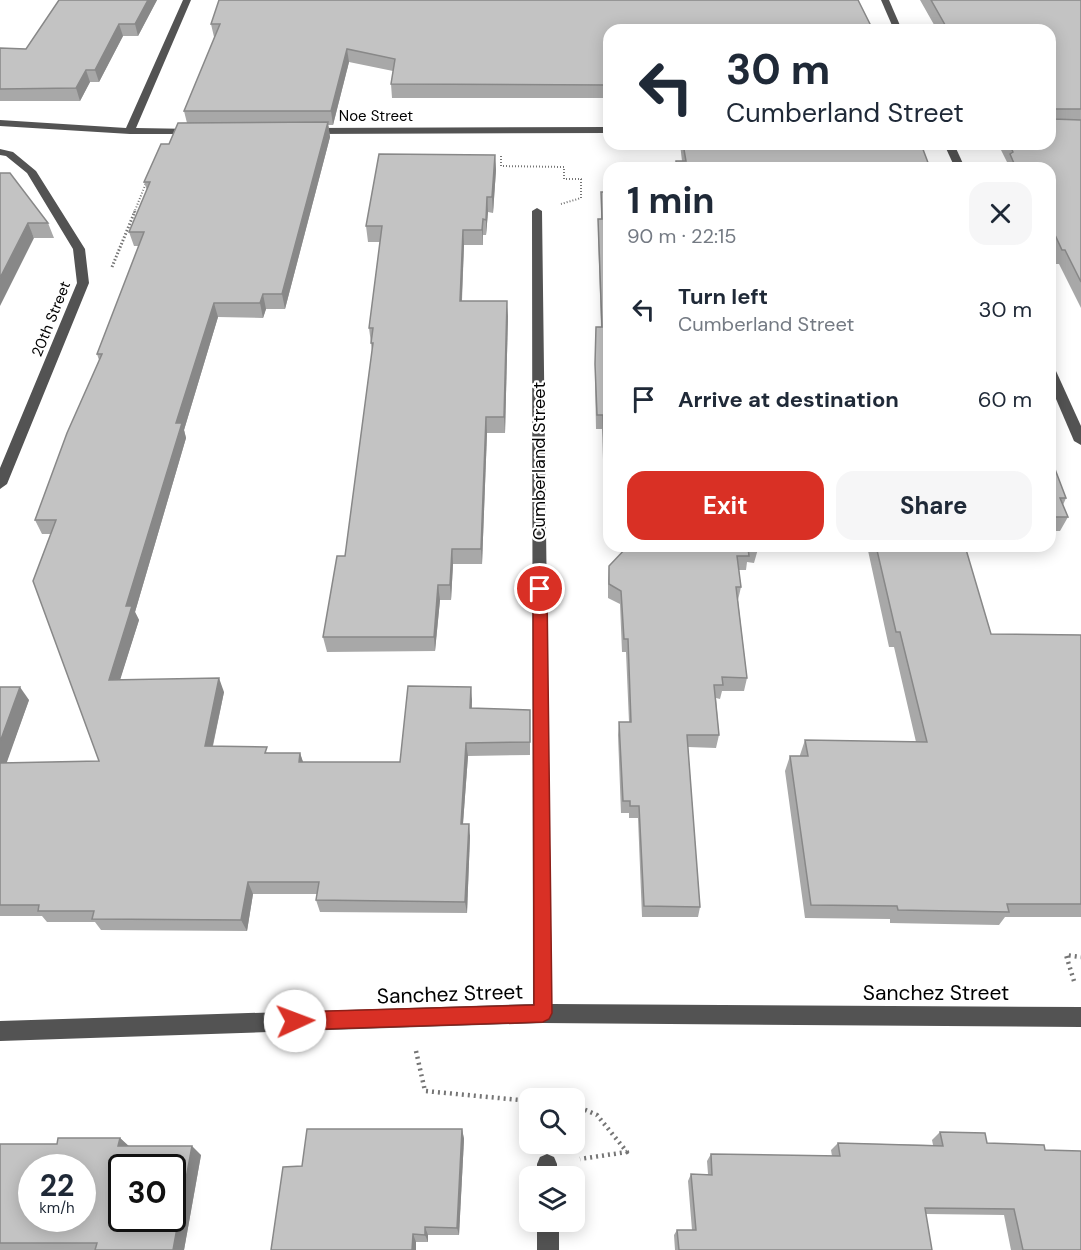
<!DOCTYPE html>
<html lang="en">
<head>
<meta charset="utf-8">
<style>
	:root { --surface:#fff; --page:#f6f6f7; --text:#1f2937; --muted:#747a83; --accent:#d93025 }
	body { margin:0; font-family:"DM Sans",sans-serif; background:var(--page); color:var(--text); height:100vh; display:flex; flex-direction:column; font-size:22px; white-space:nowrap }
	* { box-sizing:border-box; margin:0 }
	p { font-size:20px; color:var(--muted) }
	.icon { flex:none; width:33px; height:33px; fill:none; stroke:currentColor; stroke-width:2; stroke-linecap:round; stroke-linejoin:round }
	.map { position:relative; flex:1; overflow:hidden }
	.details { position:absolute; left:603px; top:162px; width:453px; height:390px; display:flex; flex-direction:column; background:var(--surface); border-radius:18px; box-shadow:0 3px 15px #0003 }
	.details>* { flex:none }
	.hud { position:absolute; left:603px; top:24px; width:453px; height:126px; border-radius:18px; box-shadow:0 3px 15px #0003; background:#fff; color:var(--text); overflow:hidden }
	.controls { position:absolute; left:519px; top:1088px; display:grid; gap:12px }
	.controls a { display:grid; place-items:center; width:66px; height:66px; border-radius:12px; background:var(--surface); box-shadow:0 3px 15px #0003; font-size:30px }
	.speed { position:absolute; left:18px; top:1154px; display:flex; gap:12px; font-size:30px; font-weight:700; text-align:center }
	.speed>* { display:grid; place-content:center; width:78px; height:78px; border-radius:50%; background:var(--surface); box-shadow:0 3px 15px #0003; line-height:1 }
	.speed small { font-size:15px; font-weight:400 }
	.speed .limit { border:3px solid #111; border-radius:9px; background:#fff; color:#111 }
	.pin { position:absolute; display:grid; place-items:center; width:51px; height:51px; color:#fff; margin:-26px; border:3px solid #fff; border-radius:50%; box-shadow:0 2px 6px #0007 }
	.me { position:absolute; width:66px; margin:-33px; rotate:88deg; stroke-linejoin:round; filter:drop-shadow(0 0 4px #0008) }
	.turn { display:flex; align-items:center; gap:21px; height:126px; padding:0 24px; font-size:27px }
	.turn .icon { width:78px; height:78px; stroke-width:2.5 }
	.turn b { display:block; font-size:42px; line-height:51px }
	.round { display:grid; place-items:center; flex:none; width:63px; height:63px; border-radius:18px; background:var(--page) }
	.headline { display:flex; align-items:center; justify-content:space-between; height:102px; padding:0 24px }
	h1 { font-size:36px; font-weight:700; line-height:45px }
	.primary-button { display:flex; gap:12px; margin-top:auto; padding:12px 24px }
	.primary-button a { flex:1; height:69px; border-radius:18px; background:var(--accent); color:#fff; font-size:24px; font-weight:700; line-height:69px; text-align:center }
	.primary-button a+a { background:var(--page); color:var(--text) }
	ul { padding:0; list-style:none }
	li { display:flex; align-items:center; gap:18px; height:90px; padding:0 24px }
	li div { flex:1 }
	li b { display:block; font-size:22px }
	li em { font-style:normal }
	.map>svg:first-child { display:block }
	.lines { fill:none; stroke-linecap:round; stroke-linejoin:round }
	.path-far2 { stroke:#757575; stroke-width:2; stroke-dasharray:1 2; stroke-linecap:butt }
	.path-far1 { stroke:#757575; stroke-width:3; stroke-dasharray:1.5 2; stroke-linecap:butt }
	.path { stroke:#757575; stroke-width:4.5; stroke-dasharray:2 4; stroke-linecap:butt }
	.minor { fill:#535353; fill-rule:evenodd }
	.wall { fill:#a8a8a8 }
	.shaded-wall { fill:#888 }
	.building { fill:#c3c3c3; stroke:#888; stroke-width:1.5; fill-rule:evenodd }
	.route { fill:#d93025; stroke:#8d1f18; stroke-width:1.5 }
	.labels { text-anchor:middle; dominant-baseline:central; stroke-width:4.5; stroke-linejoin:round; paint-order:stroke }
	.far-street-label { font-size:15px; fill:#000; stroke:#fff }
	.street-label { font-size:18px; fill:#000; stroke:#fff }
	.near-street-label { font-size:21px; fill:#000; stroke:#fff }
</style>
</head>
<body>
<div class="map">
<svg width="1081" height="1250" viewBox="0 0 1081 1250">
	<rect width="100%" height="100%" fill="#fff"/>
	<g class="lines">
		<g class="path-far2">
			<path d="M 501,156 L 501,166 L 564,167 L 564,179 L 581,179 L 581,198 L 561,204"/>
			<path d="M 134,213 L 146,183"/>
		</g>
		<path class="path-far1" d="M 112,267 L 135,211"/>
		<g class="path">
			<path d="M 1074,981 L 1066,955 L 1081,957"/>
			<path d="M 416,1051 L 425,1091 L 530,1101"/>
			<path d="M 574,1105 L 597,1115 L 627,1152 L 580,1159"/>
		</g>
		<g class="minor">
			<path d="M 183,0 L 191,0 L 136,128 L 195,129 L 200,132 L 198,134 L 130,134 L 0,126 L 0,120 L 126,128 Z"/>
			<path d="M 881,0 L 889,0 L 902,30 L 894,30 Z"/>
			<path d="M 609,127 L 609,133 L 309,134 L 304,131 L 309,128 Z"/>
			<path d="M 944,144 L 954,144 L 965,168 L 955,168 Z"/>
			<path d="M 0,149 L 13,152 L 36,171 L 85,249 L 89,283 L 7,484 L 0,489 L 0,468 L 77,283 L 73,249 L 27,173 L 6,156 L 0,155 Z"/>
			<path d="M 537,208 L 542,211 L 552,1004 L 1081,1007 L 1081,1027 L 543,1023 L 0,1041 L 0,1021 L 533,1004 L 532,211 Z"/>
			<path d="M 1050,367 L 1056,371 L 1081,426 L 1081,445 L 1074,441 L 1050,385 Z"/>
			<path d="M 547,1154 L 554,1157 L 557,1164 L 557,1176 L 537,1176 L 537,1164 L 540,1157 Z"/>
			<rect x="537" y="1221" width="22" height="29"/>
		</g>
	</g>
	<g class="wall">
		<path d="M 59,0 L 157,0 L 138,36 L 123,36 L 99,82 L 90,82 L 80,101 L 0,101 L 0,48 L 26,49 Z"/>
		<path d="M 920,0 L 1081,0 L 1081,308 L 1059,264 L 1056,264 L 1050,251 L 1050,168 L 1005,168 L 1007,162 L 998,144 L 1050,144 L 1050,30 L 937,30 Z"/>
		<path d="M 211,24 L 609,30 L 609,98 L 392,98 L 391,84 L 393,71 L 349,62 L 333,125 L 328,125 L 330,137 L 285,309 L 266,309 L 263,318 L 218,317 L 184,430 L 186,438 L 135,612 L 139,620 L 120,679 L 224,692 L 213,746 L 269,753 L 300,753 L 303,762 L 400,762 L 472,700 L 472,709 L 530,710 L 530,755 L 468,756 L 463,824 L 470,836 L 467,913 L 320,912 L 316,900 L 317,894 L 253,894 L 247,931 L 101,930 L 95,922 L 47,922 L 42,916 L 0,916 L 0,687 L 29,700 L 6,763 L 99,761 L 51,534 L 42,534 L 35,520 L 99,360 L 97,354 L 139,246 L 134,246 L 129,232 L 147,190 L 144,182 L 169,144 L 187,123 L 184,111 L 215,37 L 214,37 Z"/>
		<path d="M 680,144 L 917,144 L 930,168 L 675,168 L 676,161 L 682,161 Z"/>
		<path d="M 495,155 L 496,170 L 493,213 L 488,212 L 486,235 L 483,235 L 483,245 L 464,245 L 462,301 L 508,316 L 505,433 L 487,433 L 482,564 L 453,564 L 451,600 L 440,600 L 435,651 L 327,652 L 323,637 L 345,556 L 372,351 L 369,328 L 380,242 L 368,242 L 366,226 Z"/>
		<path d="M 0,173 L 48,223 L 54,238 L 34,238 Z"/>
		<path d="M 601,192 L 609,192 L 609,490 L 604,490 L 602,429 L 596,429 L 595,378 L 596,327 L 601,327 L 598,233 L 598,219 L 601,219 Z"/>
		<path d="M 1050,456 L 1066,498 L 1063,505 L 1068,517 L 1060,531 L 1050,531 Z"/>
		<path d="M 628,546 L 758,549 L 754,563 L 747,562 L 746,570 L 739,570 L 741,587 L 738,600 L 747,678 L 744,691 L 722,691 L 720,699 L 716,698 L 719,735 L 716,748 L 688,747 L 700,907 L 698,917 L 642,917 L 638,818 L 629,818 L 629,813 L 621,813 L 618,735 L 619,722 L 629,722 L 626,652 L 622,652 L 620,604 L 608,598 L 608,580 L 609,566 Z"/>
		<path d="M 867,546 L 965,546 L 991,634 L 1081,635 L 1081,917 L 1005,917 L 999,925 L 890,923 L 890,919 L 805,918 L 785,771 L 790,756 L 800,756 L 800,755 L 805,740 L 916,742 L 894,647 L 889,647 Z"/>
		<path d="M 462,1129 L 464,1139 L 459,1235 L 428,1235 L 428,1242 L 416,1242 L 416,1250 L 271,1250 L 302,1166 Z"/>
		<path d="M 940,1132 L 987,1143 L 1045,1150 L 1081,1250 L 1011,1250 L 1004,1215 L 926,1214 L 932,1250 L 675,1250 L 674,1235 L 677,1230 L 692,1230 L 688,1181 L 691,1174 L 708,1174 L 707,1161 L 711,1154 L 832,1156 L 831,1150 L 838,1143 L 933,1145 L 932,1140 Z"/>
		<path d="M 120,1138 L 128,1146 L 201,1155 L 184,1250 L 0,1250 L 0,1144 L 57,1144 Z"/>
	</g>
	<g class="shaded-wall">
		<path d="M 148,0 L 157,0 L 138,36 L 135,24 Z"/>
		<path d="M 119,24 L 123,36 L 99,82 L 95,70 Z"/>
		<path d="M 347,49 L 349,62 L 333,125 L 331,111 Z"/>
		<path d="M 86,70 L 90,82 L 80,101 L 76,88 Z"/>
		<path d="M 328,122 L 330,137 L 285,309 L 282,294 Z"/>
		<path d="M 495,155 L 496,170 L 493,213 L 492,197 Z"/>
		<path d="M 487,197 L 488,212 L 486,235 L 486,220 Z"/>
		<path d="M 483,219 L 483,245 L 482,230 Z"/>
		<path d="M 28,223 L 34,238 L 0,306 L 0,278 Z"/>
		<path d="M 463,230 L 464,245 L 461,316 L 460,301 Z"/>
		<path d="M 263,294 L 266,309 L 263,318 L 260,303 Z"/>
		<path d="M 507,301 L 508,316 L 505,433 L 504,417 Z"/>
		<path d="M 214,303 L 218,317 L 184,430 L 186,438 L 135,612 L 139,620 L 116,693 L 109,680 L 126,606 L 176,423 Z"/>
		<path d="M 486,417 L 487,433 L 482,564 L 481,549 Z"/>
		<path d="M 452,549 L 453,564 L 451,600 L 450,585 Z"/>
		<path d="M 438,585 L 440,600 L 435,651 L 434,637 Z"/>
		<path d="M 219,678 L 224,692 L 210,758 L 205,746 Z"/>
		<path d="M 20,687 L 29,700 L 2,776 L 0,774 L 0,742 Z"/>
		<path d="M 471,687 L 472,700 L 471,722 L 470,708 Z"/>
		<path d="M 466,743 L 468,756 L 462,836 L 461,824 Z"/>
		<path d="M 300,753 L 304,765 L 299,762 Z"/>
		<path d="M 469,824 L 470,836 L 467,913 L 465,902 Z"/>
		<path d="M 248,882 L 253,894 L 247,931 L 241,920 Z"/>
		<path d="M 462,1129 L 464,1139 L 459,1235 L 457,1228 Z"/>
		<path d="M 120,1138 L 130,1147 L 118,1146 Z"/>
		<path d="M 192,1146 L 201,1155 L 184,1250 L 173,1250 Z"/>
		<path d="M 425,1227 L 428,1235 L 428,1242 L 425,1235 Z"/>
		<path d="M 413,1234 L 416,1242 L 416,1250 L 412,1250 Z"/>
	</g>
	<g class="building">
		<path d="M 59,0 L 148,0 L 135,24 L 119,24 L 95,70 L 86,70 L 76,88 L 0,89 L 0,48 L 26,49 Z"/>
		<path d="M 219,0 L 858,0 L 873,30 L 609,30 L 609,85 L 391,84 L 395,59 L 347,49 L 331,111 L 184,111 L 220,24 L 211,24 Z"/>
		<path d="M 931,0 L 1081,0 L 1081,109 L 1055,109 L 1053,112 L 1053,119 L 1081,120 L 1081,282 L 1065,250 L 1062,250 L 1050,224 L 1050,168 L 1016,168 L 1010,154 L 1013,152 L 1009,144 L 1050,144 L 1050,30 L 948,30 Z"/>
		<path d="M 328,122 L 282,294 L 263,294 L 260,303 L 214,303 L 176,423 L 182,423 L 126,606 L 132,606 L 109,680 L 219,678 L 205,746 L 267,747 L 265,753 L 300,753 L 299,762 L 400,762 L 408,686 L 471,687 L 470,708 L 530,710 L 530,742 L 466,743 L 461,824 L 469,824 L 465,902 L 316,900 L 319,882 L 248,882 L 241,920 L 92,919 L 94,911 L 38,911 L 39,905 L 0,905 L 0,763 L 99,761 L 33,581 L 56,520 L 35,520 L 67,433 L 102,354 L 97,354 L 144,232 L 129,232 L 150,182 L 144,182 L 161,144 L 169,144 L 178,123 Z"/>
		<path d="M 683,144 L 921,144 L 930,168 L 676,168 L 676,161 L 686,161 Z"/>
		<path d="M 379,154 L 495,155 L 492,197 L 487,197 L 486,220 L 483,219 L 482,230 L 463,230 L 460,301 L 507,301 L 504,417 L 486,417 L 481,549 L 452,549 L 450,585 L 438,585 L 434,637 L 323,637 L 337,556 L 345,556 L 373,343 L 371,343 L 373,328 L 369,328 L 382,226 L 366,226 Z"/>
		<path d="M 0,173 L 10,173 L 48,223 L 28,223 L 0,278 Z"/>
		<path d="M 601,192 L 609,192 L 609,476 L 605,476 L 603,415 L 597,415 L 595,364 L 596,327 L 602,327 L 598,219 L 602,219 Z"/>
		<path d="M 1050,456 L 1066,498 L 1060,498 L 1068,517 L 1050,517 Z"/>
		<path d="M 628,546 L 757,546 L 758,549 L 748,548 L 749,556 L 737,556 L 741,587 L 736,587 L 747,678 L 722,677 L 723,685 L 714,685 L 719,735 L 687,735 L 700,907 L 644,906 L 639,806 L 630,806 L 630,801 L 623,801 L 619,722 L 631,722 L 628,639 L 624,639 L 621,591 L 609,584 L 609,566 Z"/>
		<path d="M 876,546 L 965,546 L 991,634 L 1081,635 L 1081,904 L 1007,904 L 1009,912 L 898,910 L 897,906 L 811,905 L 790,756 L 808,756 L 805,740 L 927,742 L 900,632 L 896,632 Z"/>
		<path d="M 0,687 L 20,687 L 0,742 Z"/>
		<path d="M 307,1129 L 462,1129 L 457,1228 L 425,1227 L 425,1235 L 413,1234 L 412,1250 L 271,1250 L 283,1167 L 302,1166 Z"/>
		<path d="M 940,1132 L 985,1133 L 987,1143 L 1044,1145 L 1045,1150 L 1081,1151 L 1081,1250 L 1023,1250 L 1014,1209 L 925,1208 L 932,1250 L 679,1250 L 677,1230 L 696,1230 L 691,1174 L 712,1175 L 711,1154 L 840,1156 L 838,1143 L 943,1146 Z"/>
		<path d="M 58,1138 L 120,1138 L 118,1146 L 192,1146 L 173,1250 L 95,1250 L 97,1243 L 0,1243 L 0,1144 L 57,1144 ZM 32,1167 L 82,1167 L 82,1218 L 32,1218 ZM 122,1167 L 172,1167 L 172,1218 L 122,1218 Z"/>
	</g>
	<path class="route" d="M 540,583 L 547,589 L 552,1013 L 549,1019 L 543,1022 L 295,1030 L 289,1027 L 287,1021 L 289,1015 L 295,1012 L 534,1005 L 533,589 Z"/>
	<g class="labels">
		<g class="far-street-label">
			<text x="376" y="116">Noe Street</text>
			<text transform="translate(51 319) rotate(-68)">20th Street</text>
		</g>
		<g class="street-label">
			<text transform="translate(539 461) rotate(-90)">Cumberland Street</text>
		</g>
		<g class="near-street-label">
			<text x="936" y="993">Sanchez Street</text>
			<text transform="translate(450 994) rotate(-2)">Sanchez Street</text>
		</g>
	</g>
</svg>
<div class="controls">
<a><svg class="icon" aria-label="search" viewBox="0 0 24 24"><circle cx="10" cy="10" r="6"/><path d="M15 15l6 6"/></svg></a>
<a><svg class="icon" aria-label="layers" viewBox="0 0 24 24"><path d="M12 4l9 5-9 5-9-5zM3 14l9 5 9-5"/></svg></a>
</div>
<div class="speed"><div>22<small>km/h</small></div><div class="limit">30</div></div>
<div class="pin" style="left:540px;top:589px;background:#d93025"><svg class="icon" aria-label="arrive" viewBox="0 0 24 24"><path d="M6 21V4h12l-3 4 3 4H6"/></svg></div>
<svg class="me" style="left:295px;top:1021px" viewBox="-20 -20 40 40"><circle r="19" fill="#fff"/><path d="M0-13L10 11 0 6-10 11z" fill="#d93025"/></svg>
<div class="hud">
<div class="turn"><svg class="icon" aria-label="left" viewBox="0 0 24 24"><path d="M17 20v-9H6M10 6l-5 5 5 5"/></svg><div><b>30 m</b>Cumberland Street</div></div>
</div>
<section class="details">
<div class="headline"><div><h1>1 min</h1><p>90 m · 22:15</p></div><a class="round"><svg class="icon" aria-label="close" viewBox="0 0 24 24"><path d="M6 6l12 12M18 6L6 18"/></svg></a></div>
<ul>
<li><svg class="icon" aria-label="left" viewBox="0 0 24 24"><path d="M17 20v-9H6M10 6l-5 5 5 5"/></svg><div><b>Turn left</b><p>Cumberland Street</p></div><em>30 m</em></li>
<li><svg class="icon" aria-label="arrive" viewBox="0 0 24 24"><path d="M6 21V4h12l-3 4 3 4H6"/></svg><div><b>Arrive at destination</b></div><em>60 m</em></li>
</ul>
<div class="primary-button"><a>Exit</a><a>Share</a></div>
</section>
</div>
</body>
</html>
